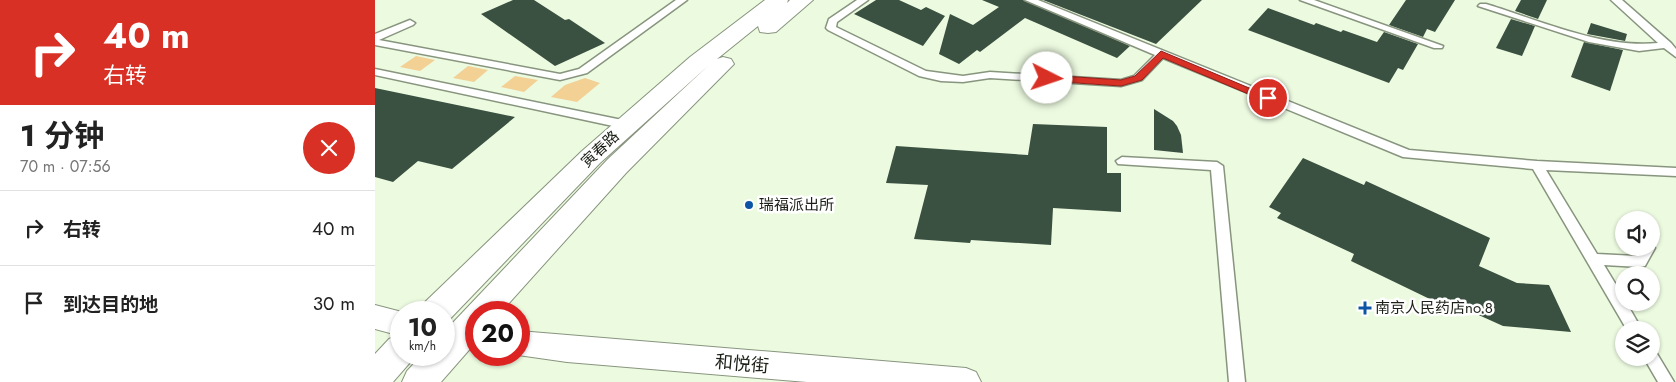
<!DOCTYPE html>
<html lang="zh">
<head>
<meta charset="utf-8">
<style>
	:root { --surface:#fff; --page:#f6f6f6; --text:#222; --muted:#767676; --line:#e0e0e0 }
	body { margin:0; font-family:Jost,"Noto Sans SC",sans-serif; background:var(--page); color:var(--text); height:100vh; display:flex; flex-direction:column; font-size:19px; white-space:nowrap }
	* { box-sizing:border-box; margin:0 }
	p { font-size:16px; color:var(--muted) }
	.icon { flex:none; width:28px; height:28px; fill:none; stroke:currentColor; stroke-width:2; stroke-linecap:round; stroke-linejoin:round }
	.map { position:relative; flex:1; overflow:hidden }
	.side { display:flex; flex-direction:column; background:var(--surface); width:375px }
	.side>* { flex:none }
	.guide { background:#d93025; color:#fff; overflow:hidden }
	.buttons { position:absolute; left:1240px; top:211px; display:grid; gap:10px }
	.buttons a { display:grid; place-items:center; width:45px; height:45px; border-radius:50%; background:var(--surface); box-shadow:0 1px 4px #0004; font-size:25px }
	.speed { position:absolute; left:15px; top:301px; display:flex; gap:10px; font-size:25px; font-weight:700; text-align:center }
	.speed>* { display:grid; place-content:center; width:65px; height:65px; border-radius:50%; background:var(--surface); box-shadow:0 1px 4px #0004; line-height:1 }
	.speed small { font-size:12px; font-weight:400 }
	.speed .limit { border:8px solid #d22; background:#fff; color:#111 }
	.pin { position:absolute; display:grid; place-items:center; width:42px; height:42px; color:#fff; margin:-21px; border:2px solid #fff; border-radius:50%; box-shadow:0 1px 5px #0007 }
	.me { position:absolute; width:55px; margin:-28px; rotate:94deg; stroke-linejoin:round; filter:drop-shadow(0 0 4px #0008) }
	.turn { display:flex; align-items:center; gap:18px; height:105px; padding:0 20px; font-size:22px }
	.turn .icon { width:65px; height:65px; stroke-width:2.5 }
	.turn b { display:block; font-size:35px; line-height:42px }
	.round { display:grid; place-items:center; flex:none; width:52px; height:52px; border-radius:26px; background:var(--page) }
	.headline { display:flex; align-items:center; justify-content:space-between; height:85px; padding:0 20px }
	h1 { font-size:30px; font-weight:700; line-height:38px }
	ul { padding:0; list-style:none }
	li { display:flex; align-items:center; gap:15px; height:75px; padding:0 20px; border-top:1px solid var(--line) }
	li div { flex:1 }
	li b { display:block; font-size:19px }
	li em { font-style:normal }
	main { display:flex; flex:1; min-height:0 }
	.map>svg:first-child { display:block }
	.green { fill:#f3d094 }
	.building { fill:#3a5041 }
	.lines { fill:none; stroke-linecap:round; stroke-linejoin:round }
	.lane-casing { stroke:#88957e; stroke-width:3 }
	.street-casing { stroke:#88957e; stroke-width:2 }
	.secondary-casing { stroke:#88957e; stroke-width:2 }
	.lane { fill:#fff; fill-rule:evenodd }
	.street { fill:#fff; fill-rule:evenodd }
	.secondary { fill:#fff; fill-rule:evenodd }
	.route { fill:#d93025; stroke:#8d1f18 }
	.poi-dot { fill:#0e54a4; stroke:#fff; stroke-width:2 }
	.labels { text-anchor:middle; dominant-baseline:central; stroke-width:5; stroke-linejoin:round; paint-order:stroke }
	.street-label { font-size:15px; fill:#1c2118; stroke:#fff }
	.poi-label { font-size:15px; fill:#1c2118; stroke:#fff; text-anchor:start }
	.near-street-label { font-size:18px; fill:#1c2118; stroke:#fff }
</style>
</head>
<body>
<main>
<section class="side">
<div class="guide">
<div class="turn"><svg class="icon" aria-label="right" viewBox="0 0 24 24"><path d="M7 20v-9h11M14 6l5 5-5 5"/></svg><div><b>40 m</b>右转</div></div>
</div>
<div class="headline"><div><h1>1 分钟</h1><p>70 m · 07:56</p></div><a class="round" style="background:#d93025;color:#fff"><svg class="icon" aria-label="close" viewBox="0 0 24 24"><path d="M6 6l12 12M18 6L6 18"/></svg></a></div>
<ul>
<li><svg class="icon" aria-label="right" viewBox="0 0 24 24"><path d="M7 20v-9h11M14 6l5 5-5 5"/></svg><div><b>右转</b></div><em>40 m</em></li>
<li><svg class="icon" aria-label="arrive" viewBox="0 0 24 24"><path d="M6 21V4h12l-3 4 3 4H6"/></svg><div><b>到达目的地</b></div><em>30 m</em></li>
</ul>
</section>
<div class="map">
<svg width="1301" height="382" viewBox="0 0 1301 382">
	<rect width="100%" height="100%" fill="#ecfae0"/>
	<g class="green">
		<path d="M 41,56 L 60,60 L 45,71 L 25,67 Z"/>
		<path d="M 93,66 L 113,70 L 99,82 L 78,78 Z"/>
		<path d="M 140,76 L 163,80 L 149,92 L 126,87 Z"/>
		<path d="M 210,78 L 225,83 L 202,102 L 176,97 L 190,85 Z"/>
	</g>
	<g class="building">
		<path d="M 138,0 L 159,0 L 190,20 L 194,19 L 230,43 L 180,66 L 106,14 Z"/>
		<path d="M 501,0 L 524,0 L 546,10 L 551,7 L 570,16 L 548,46 L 479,14 Z"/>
		<path d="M 607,0 L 648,0 L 755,46 L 742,58 L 650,18 L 605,52 L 602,50 L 584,64 L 564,54 L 575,14 L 598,25 L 624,7 Z"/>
		<path d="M 668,0 L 827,0 L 781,44 Z"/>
		<path d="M 1031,0 L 1080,0 L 1060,32 L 1052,29 L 1048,37 L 1014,25 Z"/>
		<path d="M 1146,0 L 1172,0 L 1163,19 L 1140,11 Z"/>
		<path d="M 893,8 L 939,25 L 941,23 L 966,32 L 968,30 L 1002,42 L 1009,32 L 1043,44 L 1028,70 L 1023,68 L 1014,83 L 873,30 Z"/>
		<path d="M 1136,19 L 1160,26 L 1147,56 L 1121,48 Z"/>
		<path d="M 1216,23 L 1252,34 L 1250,41 L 1212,34 Z"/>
		<path d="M 1209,42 L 1248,50 L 1235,91 L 1196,77 Z"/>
		<path d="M 0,88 L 140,117 L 77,169 L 43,161 L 18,182 L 0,177 Z"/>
		<path d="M 779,109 L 798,121 L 802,126 L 806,135 L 808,153 L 779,150 Z"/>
		<path d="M 658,124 L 732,127 L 732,173 L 746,173 L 746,212 L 678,208 L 676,245 L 596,240 L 595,243 L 539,239 L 553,185 L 511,183 L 521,146 L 653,155 Z"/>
		<path d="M 928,158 L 989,185 L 991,181 L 1115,238 L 1104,266 L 1142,283 L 1174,285 L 1196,332 L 1128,326 L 1066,298 L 1063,303 L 976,261 L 979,254 L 902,218 L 906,213 L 894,207 Z"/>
	</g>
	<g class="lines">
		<g class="lane-casing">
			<g id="lane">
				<path d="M 301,0 L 312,0 L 212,73 L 185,80 L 0,45 L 0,34 L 35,20 L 40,23 L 38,25 L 4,40 L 185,74 L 204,69 Z"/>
				<path d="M 482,0 L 493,0 L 462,22 L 461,27 L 551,71 L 588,76 L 615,72 L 746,80 L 759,76 L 780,55 L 650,0 L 663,0 L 1034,150 L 1162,161 L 1301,168 L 1301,176 L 1171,170 L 1222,254 L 1261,256 L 1266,248 L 1276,248 L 1276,244 L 1278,244 L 1280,248 L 1270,266 L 1265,267 L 1229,265 L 1249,298 L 1249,302 L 1251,302 L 1267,330 L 1252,330 L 1158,169 L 1028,157 L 788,58 L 767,80 L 746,86 L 615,78 L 588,82 L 566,81 L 544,76 L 453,30 L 451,28 L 454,19 Z"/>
				<path d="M 925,0 L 939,0 L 1068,46 L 1067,48 L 1059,48 Z"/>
				<path d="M 1236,0 L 1247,0 L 1296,43 L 1301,49 L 1301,57 L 1289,48 L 1264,51 L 1214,42 L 1103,6 L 1105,4 L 1111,4 C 1164,20 1228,49 1283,43 Z"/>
				<path d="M 0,69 L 252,121 L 258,125 L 252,129 L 0,75 Z"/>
				<path d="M 747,157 L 842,162 L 848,166 L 870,382 L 854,382 L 836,170 L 743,164 L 741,161 Z"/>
				<path d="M 1276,350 L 1281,352 L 1299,382 L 1283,382 L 1269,358 L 1276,358 Z"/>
			</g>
		</g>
		<g class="street-casing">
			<g id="street">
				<path d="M 0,305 L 27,312 L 26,336 L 0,329 Z"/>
				<path d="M 144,331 L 591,368 L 601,372 L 606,382 L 432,382 L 192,362 L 143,355 Z"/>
			</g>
		</g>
		<g class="secondary-casing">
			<g id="secondary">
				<path d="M 390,0 L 413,0 L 412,3 L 415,0 L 438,0 L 401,32 L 393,33 L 385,32 L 383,26 L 342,59 L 348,57 L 356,59 L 359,64 L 251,173 L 126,312 L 101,312 L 101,342 L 66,382 L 27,382 L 32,371 L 47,355 L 69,355 L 69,332 L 233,159 L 334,65 L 225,163 L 72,322 L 69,323 L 69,312 L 45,312 L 50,302 L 207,151 L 315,57 Z"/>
				<path d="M 26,334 L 26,355 L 40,355 L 38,359 L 18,382 L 0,382 L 0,354 L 14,339 Z"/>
			</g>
		</g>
		<use href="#lane" class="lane"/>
		<use href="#street" class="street"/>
		<use href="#secondary" class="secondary"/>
	</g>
	<path class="route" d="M 786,51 L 898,98 L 897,101 L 890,101 L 788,58 L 767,80 L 746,86 L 672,81 L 668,78 L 672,75 L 746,80 L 760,76 Z"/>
	<g class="poi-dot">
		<circle cx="374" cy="205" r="5"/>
		<path d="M987.5 300.5h5v5h5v5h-5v5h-5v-5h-5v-5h5z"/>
	</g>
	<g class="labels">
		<g class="street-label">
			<text transform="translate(225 149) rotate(-43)">寅春路</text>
		</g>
		<g class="poi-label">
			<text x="384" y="205">瑞福派出所</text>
			<text x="1000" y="308">南京人民药店no.8</text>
		</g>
		<g class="near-street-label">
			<text transform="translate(367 364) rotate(5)">和悦街</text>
		</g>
	</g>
</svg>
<div class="buttons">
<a><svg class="icon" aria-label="sound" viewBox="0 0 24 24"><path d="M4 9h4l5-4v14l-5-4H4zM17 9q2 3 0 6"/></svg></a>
<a><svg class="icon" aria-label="search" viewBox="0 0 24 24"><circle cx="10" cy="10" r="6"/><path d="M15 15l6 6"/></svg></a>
<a><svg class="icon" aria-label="layers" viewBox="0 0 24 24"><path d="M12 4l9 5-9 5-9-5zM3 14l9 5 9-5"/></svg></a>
</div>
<div class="speed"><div>10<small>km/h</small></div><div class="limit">20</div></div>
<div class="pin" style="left:893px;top:98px;background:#d93025"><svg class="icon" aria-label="arrive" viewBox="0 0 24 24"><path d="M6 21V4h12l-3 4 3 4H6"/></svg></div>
<svg class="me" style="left:672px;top:78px" viewBox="-20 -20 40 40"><circle r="19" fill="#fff"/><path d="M0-13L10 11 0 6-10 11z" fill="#d93025"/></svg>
</div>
</main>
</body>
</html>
